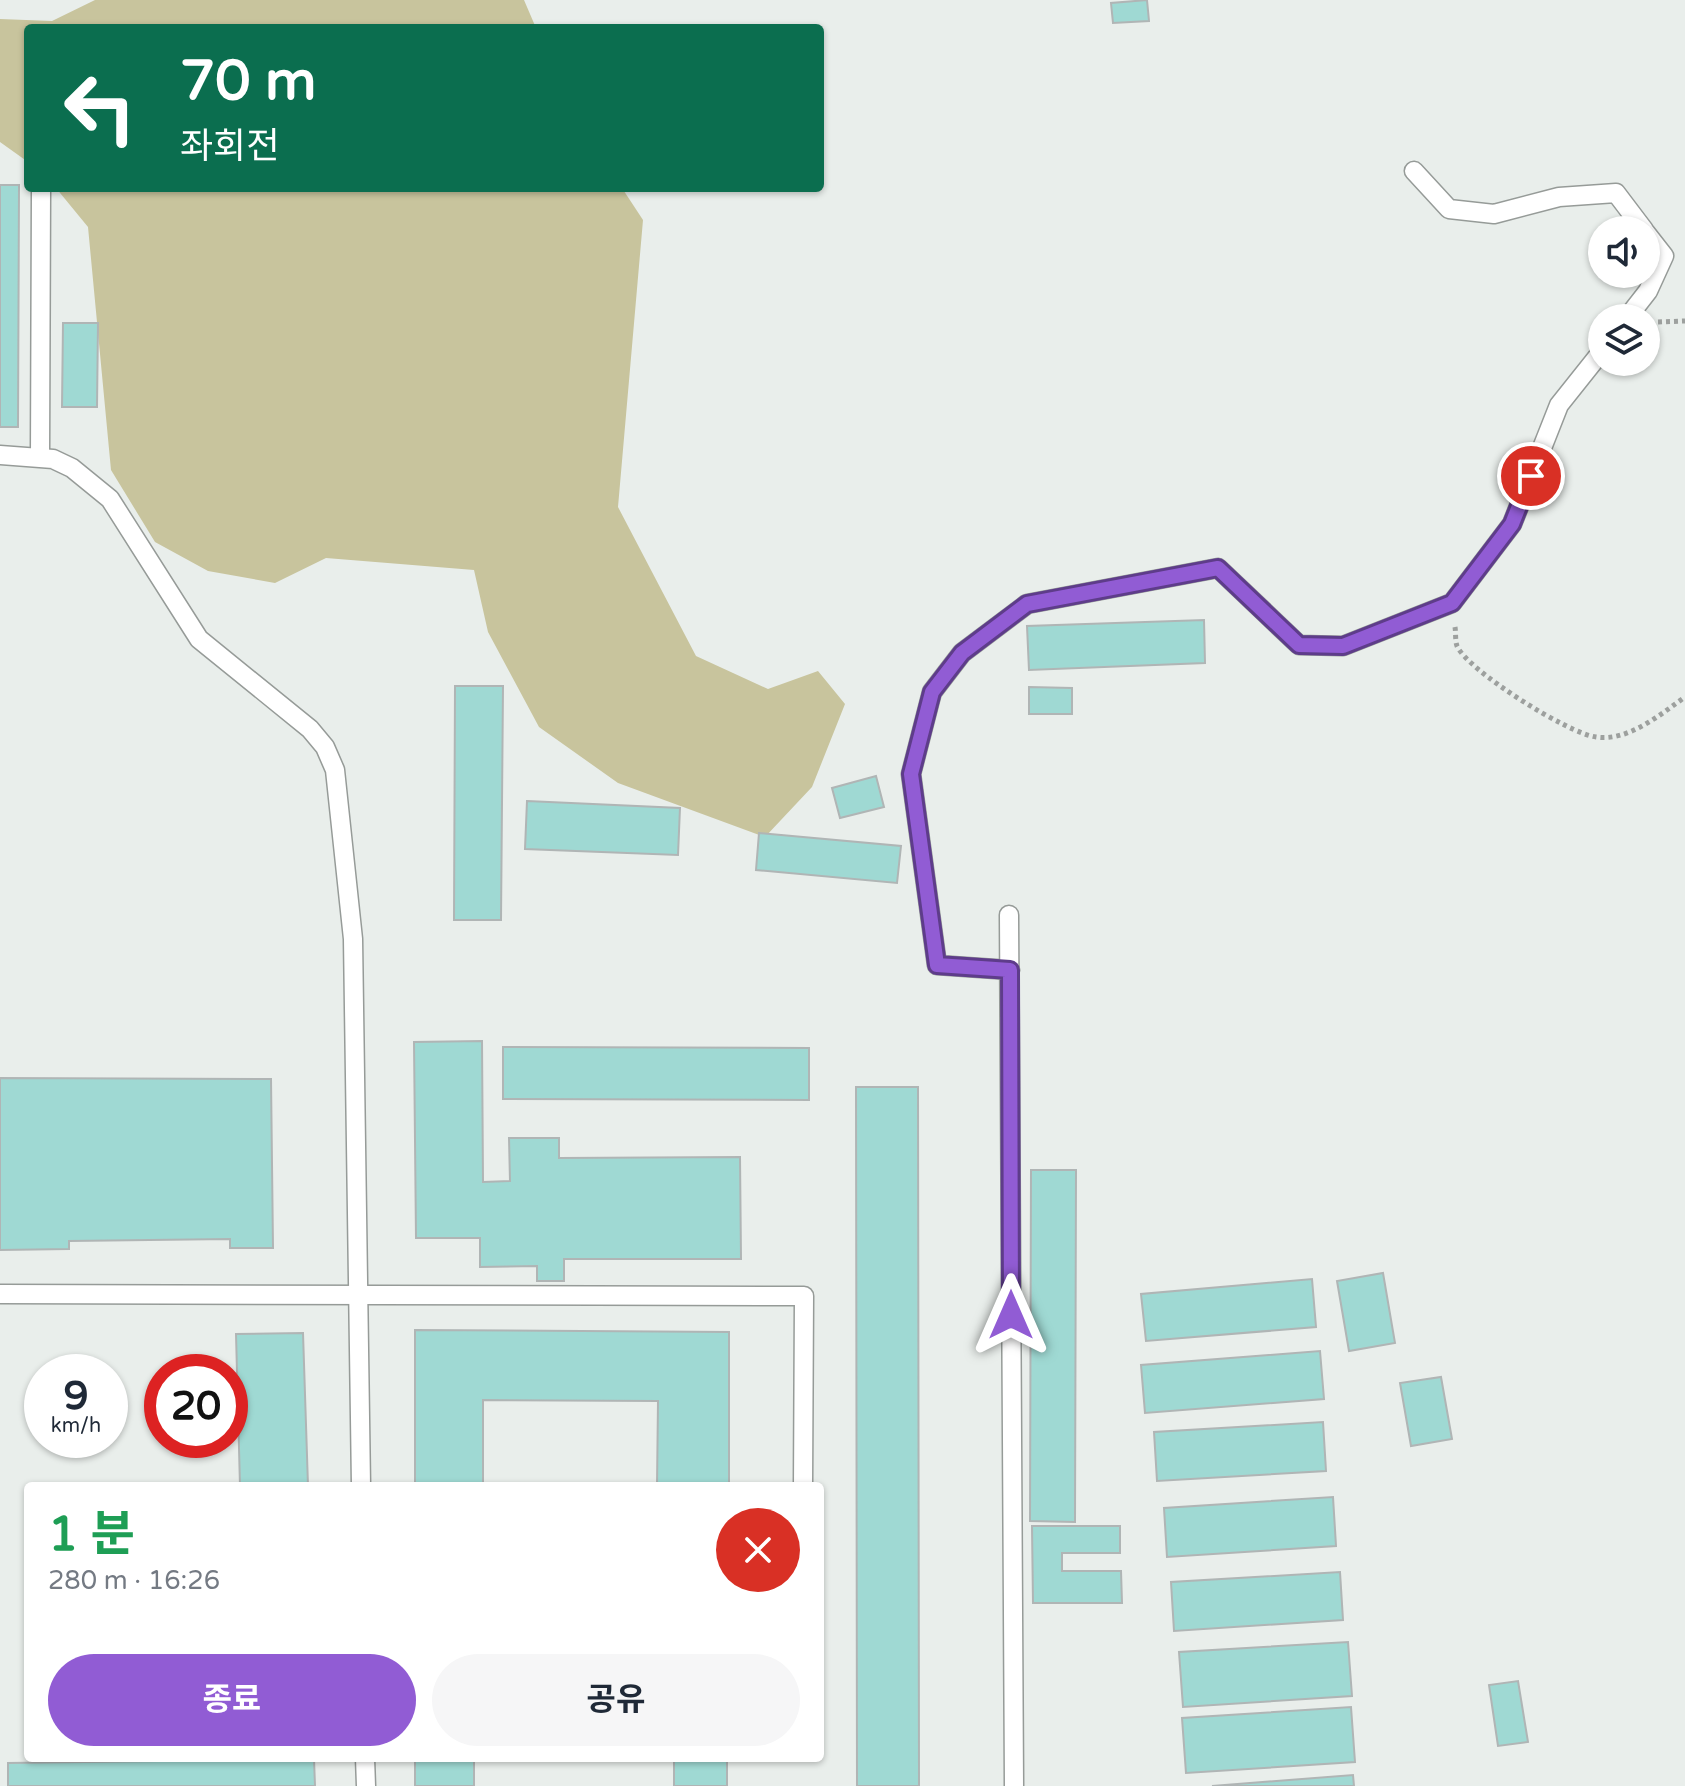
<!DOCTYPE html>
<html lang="ko">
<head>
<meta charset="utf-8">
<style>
	:root { --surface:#fff; --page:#f6f6f7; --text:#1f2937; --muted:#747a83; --accent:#915cd4 }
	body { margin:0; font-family:"Varela Round","Noto Sans KR",sans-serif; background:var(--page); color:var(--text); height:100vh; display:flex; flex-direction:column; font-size:30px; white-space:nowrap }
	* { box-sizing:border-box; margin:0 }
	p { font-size:26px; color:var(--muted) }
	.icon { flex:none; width:44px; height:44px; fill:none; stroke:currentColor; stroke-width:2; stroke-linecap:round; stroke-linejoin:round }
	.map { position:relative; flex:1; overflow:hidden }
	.sheet { position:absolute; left:24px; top:1482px; width:800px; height:280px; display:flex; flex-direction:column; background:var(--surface); border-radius:8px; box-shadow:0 2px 6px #0004 }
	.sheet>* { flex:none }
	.hud { position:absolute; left:24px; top:24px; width:800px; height:168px; border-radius:8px; box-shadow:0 2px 6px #0004; background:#0b6e4f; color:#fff; overflow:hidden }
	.fabs { position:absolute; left:1588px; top:216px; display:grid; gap:16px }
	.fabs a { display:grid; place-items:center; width:72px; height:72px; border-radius:50%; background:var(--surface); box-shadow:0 2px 6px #0004; font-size:40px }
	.speed { position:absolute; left:24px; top:1354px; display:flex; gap:16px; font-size:40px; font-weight:700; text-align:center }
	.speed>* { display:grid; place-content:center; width:104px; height:104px; border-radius:50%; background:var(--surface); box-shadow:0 2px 6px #0004; line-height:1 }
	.speed small { font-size:20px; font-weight:400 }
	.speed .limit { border:12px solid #d22; background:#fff; color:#111 }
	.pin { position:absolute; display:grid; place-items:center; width:68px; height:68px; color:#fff; margin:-34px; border:4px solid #fff; border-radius:50%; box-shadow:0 2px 8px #0007 }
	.me { position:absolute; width:88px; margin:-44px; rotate:0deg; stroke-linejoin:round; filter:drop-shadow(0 0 6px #0008) }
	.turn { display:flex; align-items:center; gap:28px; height:168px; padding:0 24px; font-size:36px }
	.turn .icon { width:104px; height:104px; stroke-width:2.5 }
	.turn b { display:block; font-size:56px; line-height:68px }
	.round { display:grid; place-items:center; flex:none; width:84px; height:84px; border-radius:42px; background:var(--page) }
	.head { display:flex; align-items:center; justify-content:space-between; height:136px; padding:0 24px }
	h1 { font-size:48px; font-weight:700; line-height:60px; color:#1e9e55 }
	.button { display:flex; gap:16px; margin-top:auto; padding:16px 24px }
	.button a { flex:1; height:92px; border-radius:48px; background:var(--accent); color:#fff; font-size:32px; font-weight:700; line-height:92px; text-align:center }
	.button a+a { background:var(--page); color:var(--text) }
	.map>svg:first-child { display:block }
	.green { fill:#c8c49d }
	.building { fill:#9fd9d3; stroke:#b0b5b5; stroke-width:2 }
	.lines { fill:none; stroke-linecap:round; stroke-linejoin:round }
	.lane-casing { stroke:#969b98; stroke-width:21 }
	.path { stroke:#9da09e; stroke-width:5; stroke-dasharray:4 4; stroke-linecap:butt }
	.lane { stroke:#fff; stroke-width:18 }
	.route-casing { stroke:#5e3c8a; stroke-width:20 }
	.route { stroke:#915cd4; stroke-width:14 }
</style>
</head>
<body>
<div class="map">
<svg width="1685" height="1786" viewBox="0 0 1685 1786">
	<rect width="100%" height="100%" fill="#e9eeeb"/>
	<g class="green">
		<path d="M 95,0 L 524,0 L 536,28 L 28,28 L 28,162 L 0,142 L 0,19 L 52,21 Z"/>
		<path d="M 56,188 L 622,188 L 643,220 L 618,507 L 696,656 L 768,689 L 818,671 L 845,704 L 812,787 L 765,837 L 618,783 L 539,727 L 488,632 L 474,570 L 326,558 L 275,583 L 208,571 L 155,542 L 111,470 L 88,227 Z"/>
	</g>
	<g class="building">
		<path d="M 1147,0 L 1149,21 L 1113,23 L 1111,3 Z"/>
		<path d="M 0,185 L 19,185 L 18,427 L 0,427 Z"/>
		<path d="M 63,323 L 98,323 L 97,407 L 62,407 Z"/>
		<path d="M 1204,620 L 1205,663 L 1029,670 L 1027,626 Z"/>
		<path d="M 455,686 L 503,686 L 501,920 L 454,920 Z"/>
		<path d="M 1029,687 L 1072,688 L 1072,714 L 1029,714 Z"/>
		<path d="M 876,776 L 884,807 L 840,818 L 832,788 Z"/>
		<path d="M 527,801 L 680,808 L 678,855 L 525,849 Z"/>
		<path d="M 759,833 L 901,846 L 897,883 L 756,870 Z"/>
		<path d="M 482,1041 L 483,1182 L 510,1181 L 509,1138 L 559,1138 L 559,1158 L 740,1157 L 741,1259 L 564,1259 L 564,1281 L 537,1281 L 537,1266 L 480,1267 L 480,1238 L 416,1238 L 414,1042 Z"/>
		<path d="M 503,1047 L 809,1048 L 809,1100 L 503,1099 Z"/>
		<path d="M 0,1078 L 271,1079 L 273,1248 L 230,1248 L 230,1239 L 69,1241 L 69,1249 L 0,1250 Z"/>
		<path d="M 856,1087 L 918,1087 L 919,1786 L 857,1786 Z"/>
		<path d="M 1031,1170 L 1076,1170 L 1075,1522 L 1030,1521 Z"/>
		<path d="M 1383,1273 L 1395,1343 L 1349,1351 L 1337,1281 Z"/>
		<path d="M 1312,1279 L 1316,1327 L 1146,1341 L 1141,1294 Z"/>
		<path d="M 415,1330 L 729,1332 L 729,1486 L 657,1486 L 658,1401 L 483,1400 L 483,1486 L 415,1486 Z"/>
		<path d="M 303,1333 L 308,1486 L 240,1486 L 236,1334 Z"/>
		<path d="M 1320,1351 L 1324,1399 L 1145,1413 L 1141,1365 Z"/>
		<path d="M 1441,1377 L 1452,1439 L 1411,1446 L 1400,1383 Z"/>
		<path d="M 1323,1422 L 1326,1471 L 1157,1481 L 1154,1432 Z"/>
		<path d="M 1333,1497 L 1336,1546 L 1167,1557 L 1164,1508 Z"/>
		<path d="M 1032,1526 L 1120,1526 L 1120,1553 L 1062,1553 L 1062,1571 L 1121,1571 L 1122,1603 L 1033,1603 Z"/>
		<path d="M 1340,1572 L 1343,1620 L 1174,1631 L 1171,1582 Z"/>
		<path d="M 1348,1642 L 1352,1696 L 1183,1707 L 1179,1652 Z"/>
		<path d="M 1518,1681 L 1528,1742 L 1498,1746 L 1489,1685 Z"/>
		<path d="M 1351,1707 L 1355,1762 L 1186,1773 L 1182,1718 Z"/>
		<rect x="415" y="1758" width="59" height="28"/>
		<rect x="674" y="1758" width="53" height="28"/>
		<path d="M 314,1759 L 315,1786 L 8,1786 L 8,1763 Z"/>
		<path d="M 1353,1775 L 1354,1786 L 1212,1786 Z"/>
	</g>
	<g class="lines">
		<g class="lane-casing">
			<g id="lane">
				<path d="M 1414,171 L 1449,209 L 1494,214 L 1559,197 L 1616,193 L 1644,230"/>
				<path d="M 1627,318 L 1648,291 L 1664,256 L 1646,233"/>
				<path d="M 0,455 L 53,459 L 72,468 L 110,499 L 199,639 L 310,729 L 325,747 L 335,770 L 353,939 L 361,1486"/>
				<path d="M 40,456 L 41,191"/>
				<path d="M 1009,915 L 1014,1786"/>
				<path d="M 1010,970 L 937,965 L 911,774 L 932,692 L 962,653 L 1027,604 L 1218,568 L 1299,645 L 1343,646 L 1452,603 L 1512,524 L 1559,405 L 1602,351"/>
				<path d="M 0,1294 L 804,1296 L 803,1486"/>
				<path d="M 365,1758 L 366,1786"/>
			</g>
		</g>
		<g class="path">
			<path d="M 1658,322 L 1685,321"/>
			<path d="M 1455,627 C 1456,633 1455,641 1457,646 C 1468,671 1569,734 1596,737 C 1628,742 1661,714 1685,697"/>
		</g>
		<use href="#lane" class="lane"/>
	</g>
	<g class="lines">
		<g class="route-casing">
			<path id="route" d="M 1011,1315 L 1010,970 L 937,965 L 911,774 L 932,692 L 962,653 L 1027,604 L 1218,568 L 1299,645 L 1343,646 L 1452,603 L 1512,524 L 1531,476"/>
		</g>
		<use href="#route" class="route"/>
	</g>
</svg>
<div class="fabs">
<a><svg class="icon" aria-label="sound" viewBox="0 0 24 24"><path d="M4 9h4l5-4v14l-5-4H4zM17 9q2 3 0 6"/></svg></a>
<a><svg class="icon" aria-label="layers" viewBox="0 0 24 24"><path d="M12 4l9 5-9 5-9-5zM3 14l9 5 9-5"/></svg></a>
</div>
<div class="speed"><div>9<small>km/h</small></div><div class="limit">20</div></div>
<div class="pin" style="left:1531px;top:476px;background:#d93025"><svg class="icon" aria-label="arrive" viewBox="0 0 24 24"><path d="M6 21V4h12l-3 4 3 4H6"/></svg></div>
<svg class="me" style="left:1011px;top:1315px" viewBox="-20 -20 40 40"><path d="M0-17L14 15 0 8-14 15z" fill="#915cd4" stroke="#fff" stroke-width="4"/></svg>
<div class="hud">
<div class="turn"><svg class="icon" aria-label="left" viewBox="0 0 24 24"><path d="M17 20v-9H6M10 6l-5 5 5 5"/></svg><div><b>70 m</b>좌회전</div></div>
</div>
<section class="sheet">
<div class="head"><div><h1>1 분</h1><p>280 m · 16:26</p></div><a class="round" style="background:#d93025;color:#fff"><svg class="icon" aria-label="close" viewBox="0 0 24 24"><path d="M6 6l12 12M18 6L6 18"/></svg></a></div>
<div class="button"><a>종료</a><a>공유</a></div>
</section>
</div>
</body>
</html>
